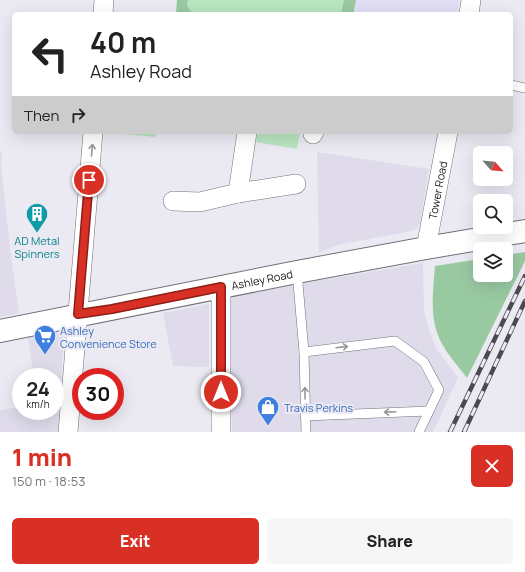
<!DOCTYPE html>
<html lang="en">
<head>
<meta charset="utf-8">
<style>
	:root { --surface:#fff; --page:#f6f6f6; --text:#222; --muted:#767676; --accent:#d93025 }
	body { margin:0; font-family:Manrope,sans-serif; background:var(--page); color:var(--text); height:100vh; display:flex; flex-direction:column; font-size:15px; white-space:nowrap }
	* { box-sizing:border-box; margin:0 }
	p { font-size:13px; color:var(--muted) }
	.icon { flex:none; width:22px; height:22px; fill:none; stroke:currentColor; stroke-width:2; stroke-linecap:round; stroke-linejoin:round }
	.map { position:relative; height:432px; overflow:hidden }
	.side { display:flex; flex-direction:column; background:var(--surface); flex:1 }
	.side>* { flex:none }
	.hud { position:absolute; left:12px; top:12px; width:501px; height:122px; border-radius:6px; box-shadow:0 4px 16px #0002; background:#fff; color:var(--text); overflow:hidden }
	.needle { width:26px; rotate:117deg }
	.controls { position:absolute; left:473px; top:146px; display:grid; gap:8px }
	.controls a { display:grid; place-items:center; width:40px; height:40px; border-radius:6px; background:var(--surface); box-shadow:0 4px 16px #0002; font-size:20px }
	.speed { position:absolute; left:12px; top:368px; display:flex; gap:8px; font-size:20px; font-weight:700; text-align:center }
	.speed>* { display:grid; place-content:center; width:52px; height:52px; border-radius:50%; background:var(--surface); box-shadow:0 4px 16px #0002; line-height:1 }
	.speed small { font-size:10px; font-weight:400 }
	.speed .limit { border:6px solid #d22; background:#fff; color:#111 }
	.pin { position:absolute; display:grid; place-items:center; width:34px; height:34px; color:#fff; margin:-17px; border:2px solid #fff; border-radius:50%; box-shadow:0 1px 4px #0007 }
	.me { position:absolute; width:44px; margin:-22px; rotate:0deg; stroke-linejoin:round; filter:drop-shadow(0 0 3px #0008) }
	.turn { display:flex; align-items:center; gap:14px; height:84px; padding:0 12px; font-size:18px }
	.turn .icon { width:52px; height:52px; stroke-width:2.5 }
	.turn b { display:block; font-size:28px; line-height:34px }
	.then { display:flex; align-items:center; height:38px; padding:0 12px; background:#0003; gap:8px; font-size:15px }
	.round { display:grid; place-items:center; flex:none; width:42px; height:42px; border-radius:6px; background:var(--page) }
	.headline { display:flex; align-items:center; justify-content:space-between; height:68px; padding:0 12px }
	h1 { font-size:24px; font-weight:800; line-height:30px; color:var(--accent) }
	.button { display:flex; gap:8px; margin-top:auto; padding:8px 12px }
	.button a { flex:1; height:46px; border-radius:6px; background:var(--accent); color:#fff; font-size:16px; font-weight:800; line-height:46px; text-align:center }
	.button a+a { background:var(--page); color:var(--text) }
	.map>svg:first-child { display:block }
	.built { fill:#dfdbeb }
	.education { fill:#e1ddf3 }
	.green { fill:#b9e5c0 }
	.forest { fill:#99c9a1 }
	.lines { fill:none; stroke-linecap:round; stroke-linejoin:round }
	.service-casing { stroke:#737078; stroke-width:10 }
	.minor-casing { stroke:#737078; stroke-width:20 }
	.primary-casing { stroke:#737078; stroke-width:24 }
	.service { stroke:#fff; stroke-width:9 }
	.minor { stroke:#fff; stroke-width:19 }
	.primary { stroke:#fff; stroke-width:22 }
	.rail-casing { stroke:#4b4a4e; stroke-width:4.5 }
	.rail { stroke:#ebe9f2; stroke-width:3; stroke-dasharray:9; stroke-linecap:butt }
	.oneway { stroke:#979798 }
	.route-casing { stroke:#8d1f18; stroke-width:10 }
	.route { stroke:#d93025; stroke-width:7 }
	.labels { text-anchor:middle; dominant-baseline:central; stroke-width:4; stroke-linejoin:round; paint-order:stroke }
	.street-label { font-size:11px; fill:#18171a; stroke:#ebe9f2 }
	.culture-label { font-size:11px; fill:#0d838f; stroke:#ebe9f2 }
	.shop-label { font-size:11px; fill:#366cbe; stroke:#ebe9f2; text-anchor:start }
</style>
</head>
<body>
<div class="map">
<svg width="525" height="432" viewBox="0 0 525 432">
	<rect width="100%" height="100%" fill="#ebe9f2"/>
	<g class="built">
		<path d="M 0,152 L 2,152 L 1,166 L 10,248 L 19,313 L 0,317 Z"/>
		<path d="M 317,152 L 429,169 L 420,222 L 416,229 L 406,232 L 337,245 L 319,253 Z"/>
		<path d="M 423,263 L 424,311 L 430,333 L 436,348 L 458,378 L 433,432 L 232,432 L 229,296 Z"/>
		<path d="M 209,304 L 209,367 L 173,366 L 163,313 Z"/>
		<path d="M 62,332 L 63,351 L 58,432 L 0,432 L 0,410 L 21,407 L 21,411 L 55,411 L 55,377 L 34,377 L 28,338 Z"/>
	</g>
	<path class="education" d="M 177,0 L 459,0 L 457,14 L 176,14 Z"/>
	<g class="green">
		<path d="M 188,0 L 344,0 L 341,14 L 194,14 L 192,13 L 187,6 Z"/>
		<path d="M 104,132 L 156,132 L 155,137 Z"/>
		<path d="M 258,132 L 300,132 L 297,149 L 256,142 Z"/>
	</g>
	<g class="forest">
		<path d="M 177,0 L 188,0 L 187,6 L 192,13 L 194,14 L 176,14 Z"/>
		<path d="M 344,0 L 356,0 L 353,14 L 341,14 Z"/>
		<path d="M 525,252 L 525,261 L 467,378 C 459,367 447,354 441,342 C 429,318 433,292 435,266 L 480,259 L 480,275 L 506,275 L 506,255 Z"/>
	</g>
	<g class="lines">
		<g class="service-casing">
			<g id="service">
				<path d="M 511,85 L 525,88"/>
				<path d="M 297,272 L 304,352 L 306,432"/>
				<path d="M 304,352 L 395,341 L 424,362 L 439,390 L 419,432"/>
				<path d="M 305,416 L 429,411"/>
			</g>
		</g>
		<g class="minor-casing">
			<g id="minor">
				<path d="M 103,14 L 104,0"/>
				<path d="M 469,14 L 471,0"/>
				<path d="M 313,134 L 314,132"/>
				<path d="M 238,193 L 296,184"/>
				<path d="M 173,201 L 200,202 L 238,193 L 247,132"/>
				<path id="s1" d="M 426,248 L 448,132"/>
				<path d="M 221,287 L 221,432"/>
				<path d="M 68,432 L 93,132"/>
			</g>
		</g>
		<g class="primary-casing">
			<g id="primary">
				<path id="s2" d="M 0,331 L 297,272 L 426,248 L 525,231"/>
			</g>
		</g>
		<use href="#service" class="service"/>
		<use href="#minor" class="minor"/>
		<use href="#primary" class="primary"/>
		<g class="rail-casing">
			<g id="rail">
				<path d="M 450,432 L 525,276"/>
				<path d="M 464,432 L 525,301"/>
			</g>
		</g>
		<use href="#rail" class="rail"/>
	</g>
	<defs><path id="oneway-shaft" d="M-6 0H5M1.5-3L5.5 0L1.5 3" fill="none" stroke-width="1.6" stroke-linecap="round" stroke-linejoin="round"/></defs>
	<g class="oneway">
		<use href="#oneway-shaft" transform="translate(92 150) rotate(-85)"/>
		<use href="#oneway-shaft" transform="translate(342 347) rotate(-7)"/>
		<use href="#oneway-shaft" transform="translate(305 393) rotate(-91)"/>
		<use href="#oneway-shaft" transform="translate(390 412) rotate(178)"/>
	</g>
	<g class="lines">
		<g class="route-casing">
			<path id="route" d="M 89,180 L 78,314 L 112,309 L 221,287 L 221,392"/>
		</g>
		<use href="#route" class="route"/>
	</g>
	<defs>
		<g id="building-pin" transform="scale(1.15)"><path d="M0 17L-7.5 6A9.5 9.5 0 1 1 7.5 6Z" fill="#0f9aa8" stroke="#ebe9f2"/><path d="M-4-6H4V6H1V3H-1V6H-4ZM-2.5-4.3h1.7v1.8h-1.7ZM.8-4.3h1.7v1.8H.8ZM-2.5-1h1.7V.8h-1.7ZM.8-1h1.7V.8H.8Z" fill="#fff"/></g>
		<g id="supermarket-pin" transform="scale(1.15)"><path d="M0 17L-7.5 6A9.5 9.5 0 1 1 7.5 6Z" fill="#3f7fe0" stroke="#ebe9f2"/><path d="M-6-5.5h2.5l.6 2H6L4.5 2H-2.5L-4.4-4H-6ZM-1.5 3.2a1.3 1.3 0 1 0 .1 0ZM3 3.2a1.3 1.3 0 1 0 .1 0Z" fill="#fff"/></g>
		<g id="shop-pin" transform="scale(1.15)"><path d="M0 17L-7.5 6A9.5 9.5 0 1 1 7.5 6Z" fill="#3f7fe0" stroke="#ebe9f2"/><path d="M-5-2.5h2.3a2.7 3.5 0 0 1 5.4 0H5L5.5 6h-11ZM-1.5-2.5h3a1.5 2.3 0 0 0-3 0Z" fill="#fff"/></g>
	</defs>
	<g fill-rule="evenodd">
		<use href="#building-pin" x="37" y="214"/>
		<use href="#supermarket-pin" x="45" y="336"/>
		<use href="#shop-pin" x="268" y="407"/>
	</g>
	<g class="labels">
		<g class="street-label">
			<text stroke="none"><textPath href="#s1" startOffset="59">Tower Road</textPath></text>
			<text stroke="none"><textPath href="#s2" startOffset="267">Ashley Road</textPath></text>
		</g>
		<g class="culture-label">
			<text x="37" y="240">AD Metal<tspan x="37" dy="13">Spinners</tspan></text>
		</g>
		<g class="shop-label">
			<text x="60" y="330">Ashley<tspan x="60" dy="13">Convenience Store</tspan></text>
			<text x="284" y="407">Travis Perkins</text>
		</g>
	</g>
</svg>
<div class="controls">
<a><svg class="needle" viewBox="-14 -14 28 28"><path d="M0-13l5 13h-10z" fill="#e53935"/><path d="M0 13l5-13h-10z" fill="#767676"/></svg></a>
<a><svg class="icon" aria-label="search" viewBox="0 0 24 24"><circle cx="10" cy="10" r="6"/><path d="M15 15l6 6"/></svg></a>
<a><svg class="icon" aria-label="layers" viewBox="0 0 24 24"><path d="M12 4l9 5-9 5-9-5zM3 14l9 5 9-5"/></svg></a>
</div>
<div class="speed"><div>24<small>km/h</small></div><div class="limit">30</div></div>
<div class="pin" style="left:89px;top:180px;background:#d93025"><svg class="icon" aria-label="arrive" viewBox="0 0 24 24"><path d="M6 21V4h12l-3 4 3 4H6"/></svg></div>
<svg class="me" style="left:221px;top:392px" viewBox="-20 -20 40 40"><circle r="17" fill="#d93025" stroke="#fff" stroke-width="3"/><path d="M0-11L8 9 0 5-8 9z" fill="#fff"/></svg>
<div class="hud">
<div class="turn"><svg class="icon" aria-label="left" viewBox="0 0 24 24"><path d="M17 20v-9H6M10 6l-5 5 5 5"/></svg><div><b>40 m</b>Ashley Road</div></div>
<div class="then">Then<svg class="icon" aria-label="right" viewBox="0 0 24 24"><path d="M7 20v-9h11M14 6l5 5-5 5"/></svg></div>
</div>
</div>
<section class="side">
<div class="headline"><div><h1>1 min</h1><p>150 m · 18:53</p></div><a class="round" style="background:#d93025;color:#fff"><svg class="icon" aria-label="close" viewBox="0 0 24 24"><path d="M6 6l12 12M18 6L6 18"/></svg></a></div>
<div class="button"><a>Exit</a><a>Share</a></div>
</section>
</body>
</html>
